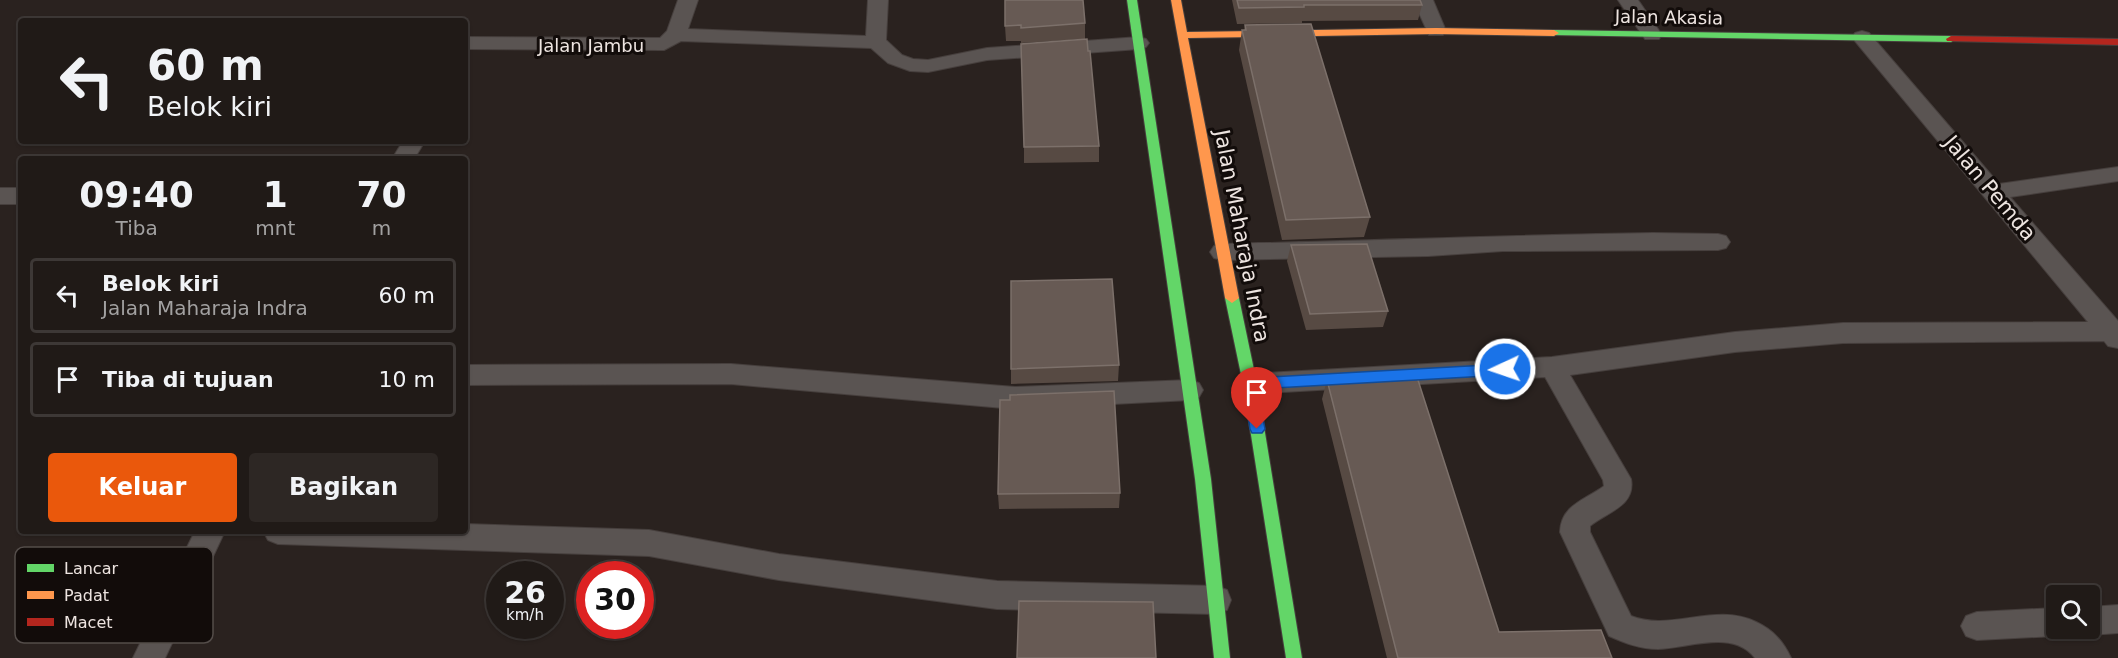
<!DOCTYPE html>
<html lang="id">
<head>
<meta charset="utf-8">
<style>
	:root { --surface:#201a17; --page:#2d2724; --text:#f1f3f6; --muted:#a2a1a1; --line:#3d3836; --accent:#ea580c }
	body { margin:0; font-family:"DejaVu Sans",sans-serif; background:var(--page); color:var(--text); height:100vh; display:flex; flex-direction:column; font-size:22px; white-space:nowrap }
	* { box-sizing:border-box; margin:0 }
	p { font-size:20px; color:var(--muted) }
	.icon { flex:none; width:33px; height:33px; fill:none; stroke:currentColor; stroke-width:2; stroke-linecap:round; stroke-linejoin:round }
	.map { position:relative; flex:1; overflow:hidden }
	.drawer { position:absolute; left:18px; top:156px; width:450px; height:378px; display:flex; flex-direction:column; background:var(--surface); border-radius:6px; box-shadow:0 2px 4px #0004,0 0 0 2px var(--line) }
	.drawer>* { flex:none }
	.top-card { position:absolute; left:18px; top:18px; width:450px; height:126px; border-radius:6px; box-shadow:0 2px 4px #0004,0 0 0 2px var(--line); background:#201a17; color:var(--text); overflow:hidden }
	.tools { position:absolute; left:2046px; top:585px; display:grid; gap:12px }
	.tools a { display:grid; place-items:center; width:54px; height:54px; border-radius:6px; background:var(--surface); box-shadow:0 2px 4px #0004,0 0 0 2px var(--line); font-size:30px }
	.speed { position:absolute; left:486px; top:561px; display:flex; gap:12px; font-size:30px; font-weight:700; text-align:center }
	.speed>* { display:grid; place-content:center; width:78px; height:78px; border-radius:50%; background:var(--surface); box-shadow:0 2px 4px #0004,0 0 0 2px var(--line); line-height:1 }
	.speed small { font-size:15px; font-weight:400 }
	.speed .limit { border:9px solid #d22; background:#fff; color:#111 }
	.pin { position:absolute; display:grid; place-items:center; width:51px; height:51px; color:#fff; margin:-62px -26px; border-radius:50% 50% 50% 0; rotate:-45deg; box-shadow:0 0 6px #0007 }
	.pin .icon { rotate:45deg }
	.me { position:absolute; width:66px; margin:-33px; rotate:267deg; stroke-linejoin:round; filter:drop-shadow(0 0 4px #0008) }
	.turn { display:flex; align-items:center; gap:21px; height:126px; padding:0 30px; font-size:27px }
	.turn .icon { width:78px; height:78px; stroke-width:2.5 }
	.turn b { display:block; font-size:42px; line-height:51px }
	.eta { display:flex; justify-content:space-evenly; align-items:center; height:102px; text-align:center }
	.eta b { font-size:36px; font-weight:600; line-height:42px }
	.cta { display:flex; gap:12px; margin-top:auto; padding:12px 30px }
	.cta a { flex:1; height:69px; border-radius:6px; background:var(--accent); color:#fff; font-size:24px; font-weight:600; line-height:69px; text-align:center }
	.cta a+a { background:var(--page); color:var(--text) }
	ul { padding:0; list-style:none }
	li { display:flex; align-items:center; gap:18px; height:75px; margin:0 12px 9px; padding:0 18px; border:3px solid var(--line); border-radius:6px }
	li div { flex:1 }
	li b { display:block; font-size:22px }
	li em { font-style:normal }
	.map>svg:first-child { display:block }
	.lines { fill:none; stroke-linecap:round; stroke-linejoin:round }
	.street-casing { stroke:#463f3d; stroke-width:2 }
	.fast-casing { stroke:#463f3d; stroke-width:2 }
	.slow-casing { stroke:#463f3d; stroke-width:2 }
	.jam-casing { stroke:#463f3d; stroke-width:2 }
	.street { fill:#5a5452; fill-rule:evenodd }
	.fast { fill:#63d668; fill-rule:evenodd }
	.slow { fill:#ff974d; fill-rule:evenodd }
	.jam { fill:#b3261e; fill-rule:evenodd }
	.wall { fill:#574a43 }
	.building { fill:#675a54; stroke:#7c706a; stroke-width:1.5 }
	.route { fill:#1a73e8; stroke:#114b97; stroke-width:1.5 }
	.labels { text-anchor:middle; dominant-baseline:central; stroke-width:6; stroke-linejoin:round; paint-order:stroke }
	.far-street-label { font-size:18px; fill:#ede4e0; stroke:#120c0a }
	.street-label { font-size:21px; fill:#ede4e0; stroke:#120c0a }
	.key { fill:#120c0a; stroke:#544d4a; stroke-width:1.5 }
	.key-label { font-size:16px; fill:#ede4e0 }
</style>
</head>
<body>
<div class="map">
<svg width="2118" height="658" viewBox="0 0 2118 658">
	<rect width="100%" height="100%" fill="#2a221f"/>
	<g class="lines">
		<g class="street-casing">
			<g id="street">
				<path d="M 678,0 L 698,0 L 688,29 L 866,36 L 868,0 L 888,0 L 886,40 L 902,55 L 913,59 L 928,60 L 987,48 L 1139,37 L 1146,39 L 1149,43 L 1146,47 L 1139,49 L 987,60 L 928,72 L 910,71 L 888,63 L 871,48 L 681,41 L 664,50 L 465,49 L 465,37 L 660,38 L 667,31 Z"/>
				<path d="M 1413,0 L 1433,0 L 1446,31 L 1443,35 L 1429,35 Z"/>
				<path d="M 1618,0 L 1638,0 L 1662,35 L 1659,39 L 1645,39 Z"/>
				<path d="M 1862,31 L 1869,33 L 1999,184 L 2118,167 L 2118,181 L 2010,197 L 2118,321 L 2118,348 L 2108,346 L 2104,341 L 1843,343 L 1735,352 L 1570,375 L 1631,479 C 1636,506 1607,512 1590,526 L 1590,532 L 1631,616 C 1670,632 1715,602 1756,622 C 1773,630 1783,641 1791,658 L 1755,658 C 1733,629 1689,648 1658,649 C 1640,649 1625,643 1609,636 L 1560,532 C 1561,505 1585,500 1604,486 L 1603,480 L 1545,377 L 1250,394 L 1241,391 L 1237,384 L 1241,377 L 1250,374 L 1552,357 L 1735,332 L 1843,323 L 2088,322 L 1855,41 L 1852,37 L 1855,33 Z"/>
				<path d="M 403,141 L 425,141 L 414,159 L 392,159 Z"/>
				<rect x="0" y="188" width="21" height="16"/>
				<path d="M 1653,233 L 1718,234 L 1726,236 L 1730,242 L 1726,248 L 1718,250 L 1503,251 L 1428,256 L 1222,260 L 1214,258 L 1210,252 L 1214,246 L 1222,244 C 1366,241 1509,235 1653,233 Z"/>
				<path d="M 731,364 L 1015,387 L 1190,380 L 1199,383 L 1203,390 L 1199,397 L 1190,400 L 1015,409 L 731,384 L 465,385 L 465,365 Z"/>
				<path d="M 465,524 L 649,530 L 779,554 L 997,581 L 1216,586 L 1227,590 L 1231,600 L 1227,610 L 1216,614 L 997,609 L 779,580 L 649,556 L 278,544 L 268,540 L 263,531 L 465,531 Z"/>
				<path d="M 195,531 L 225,531 L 165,658 L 133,658 Z"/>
				<path d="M 2118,605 L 2118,633 L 2090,635 L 2079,631 L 2078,628 L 2090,628 L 2090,607 Z"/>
				<path d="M 2056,608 L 2056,628 L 2069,628 L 2067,632 L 2056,636 L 1977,640 L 1966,636 L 1961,626 L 1966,616 L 1977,612 Z"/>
			</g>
		</g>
		<g class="fast-casing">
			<g id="fast">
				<path d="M 1127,0 L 1137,0 L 1211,479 L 1230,658 L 1214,658 L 1195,479 Z"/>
				<path d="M 1554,30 L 1951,36 L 1956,39 L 1951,42 L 1550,35 L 1550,31 Z"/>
				<path d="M 1232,293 L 1239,298 L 1257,384 L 1302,658 L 1286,658 L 1243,384 L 1225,298 Z"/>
			</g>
		</g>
		<g class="slow-casing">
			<path id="slow" d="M 1171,0 L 1181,0 L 1187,32 L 1436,28 L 1554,30 L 1559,33 L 1554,36 L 1436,34 L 1188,38 L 1239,298 L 1232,303 L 1225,298 Z"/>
		</g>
		<g class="jam-casing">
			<path id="jam" d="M 1951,36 L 2118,39 L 2118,45 L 1947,41 L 1946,39 Z"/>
		</g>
		<use href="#street" class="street"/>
		<use href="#fast" class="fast"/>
		<use href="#slow" class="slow"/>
		<use href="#jam" class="jam"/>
	</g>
	<g class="wall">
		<path d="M 1232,0 L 1420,0 L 1422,5 L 1418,20 L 1302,21 L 1302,23 L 1237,24 Z"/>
		<path d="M 1085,23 L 1085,39 L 1021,43 L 1021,41 L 1006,41 L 1005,26 Z"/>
		<path d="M 1245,25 L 1370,217 L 1364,237 L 1282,240 L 1239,50 L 1242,30 L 1244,30 Z"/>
		<path d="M 1088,51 L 1099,146 L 1099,162 L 1024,163 L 1024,147 Z"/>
		<path d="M 1291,245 L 1388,311 L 1383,327 L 1306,330 L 1287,261 Z"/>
		<path d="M 1119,365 L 1118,381 L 1011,384 L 1011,369 Z"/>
		<path d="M 1327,380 L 1499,632 L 1612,658 L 1387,658 L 1322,399 Z"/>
		<path d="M 1120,493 L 1119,508 L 999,509 L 998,494 Z"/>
	</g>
	<g class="building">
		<path d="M 1005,0 L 1083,0 L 1085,23 L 1021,28 L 1021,25 L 1005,26 Z"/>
		<path d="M 1237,0 L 1420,0 L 1422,5 L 1304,5 L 1304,7 L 1239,8 Z"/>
		<path d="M 1311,24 L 1370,217 L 1286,220 L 1242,30 L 1246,30 L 1245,25 Z"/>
		<path d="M 1087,39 L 1088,51 L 1090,51 L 1099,146 L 1024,147 L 1021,44 Z"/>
		<path d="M 1367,244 L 1388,311 L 1310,314 L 1291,245 Z"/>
		<path d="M 1112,279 L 1119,365 L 1011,369 L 1011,281 Z"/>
		<path d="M 1417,377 L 1499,632 L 1601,630 L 1612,658 L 1398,658 L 1327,380 Z"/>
		<path d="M 1114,391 L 1120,493 L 998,494 L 1000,400 L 1010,400 L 1010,395 Z"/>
		<path d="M 1019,601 L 1153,602 L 1156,658 L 1017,658 Z"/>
	</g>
	<path class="route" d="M 1505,364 L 1512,369 L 1505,375 L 1258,389 L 1265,429 L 1262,433 L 1252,433 L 1250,429 L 1243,384 L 1245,380 L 1250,378 Z"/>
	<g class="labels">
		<g class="far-street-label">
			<text transform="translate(1669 17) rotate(1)">Jalan Akasia</text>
			<text x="591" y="45">Jalan Jambu</text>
		</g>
		<g class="street-label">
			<text transform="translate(1990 188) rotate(50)">Jalan Pemda</text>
			<text transform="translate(1242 236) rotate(79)">Jalan Maharaja Indra</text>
		</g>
	</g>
	<rect x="15" y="547" width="198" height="96" rx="9" class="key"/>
	<rect x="27" y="564" width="27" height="8" fill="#63d668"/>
	<rect x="27" y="591" width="27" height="8" fill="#ff974d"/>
	<rect x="27" y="618" width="27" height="8" fill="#b3261e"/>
	<g class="key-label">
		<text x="64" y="574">Lancar</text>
		<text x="64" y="601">Padat</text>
		<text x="64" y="628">Macet</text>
	</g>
</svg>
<div class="tools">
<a><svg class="icon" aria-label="search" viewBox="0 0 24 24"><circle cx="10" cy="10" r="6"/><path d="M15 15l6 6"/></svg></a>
</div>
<div class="speed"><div>26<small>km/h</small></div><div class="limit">30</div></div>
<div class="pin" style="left:1257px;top:429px;background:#d93025"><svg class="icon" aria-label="arrive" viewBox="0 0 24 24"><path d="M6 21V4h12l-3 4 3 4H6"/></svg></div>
<svg class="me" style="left:1505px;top:369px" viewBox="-20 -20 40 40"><circle r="17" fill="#1a73e8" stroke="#fff" stroke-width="3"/><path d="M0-11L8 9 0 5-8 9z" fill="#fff"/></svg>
<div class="top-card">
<div class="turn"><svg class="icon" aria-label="left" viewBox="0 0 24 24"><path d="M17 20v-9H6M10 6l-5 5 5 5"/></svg><div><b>60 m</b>Belok kiri</div></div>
</div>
<section class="drawer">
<div class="eta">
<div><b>09:40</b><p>Tiba</p></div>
<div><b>1</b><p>mnt</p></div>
<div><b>70</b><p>m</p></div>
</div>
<ul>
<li><svg class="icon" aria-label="left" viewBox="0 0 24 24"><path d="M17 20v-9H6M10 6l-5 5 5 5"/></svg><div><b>Belok kiri</b><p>Jalan Maharaja Indra</p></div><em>60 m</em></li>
<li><svg class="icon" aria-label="arrive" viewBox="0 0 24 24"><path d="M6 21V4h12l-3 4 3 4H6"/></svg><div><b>Tiba di tujuan</b></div><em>10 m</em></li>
</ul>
<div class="cta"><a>Keluar</a><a>Bagikan</a></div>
</section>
</div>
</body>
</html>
